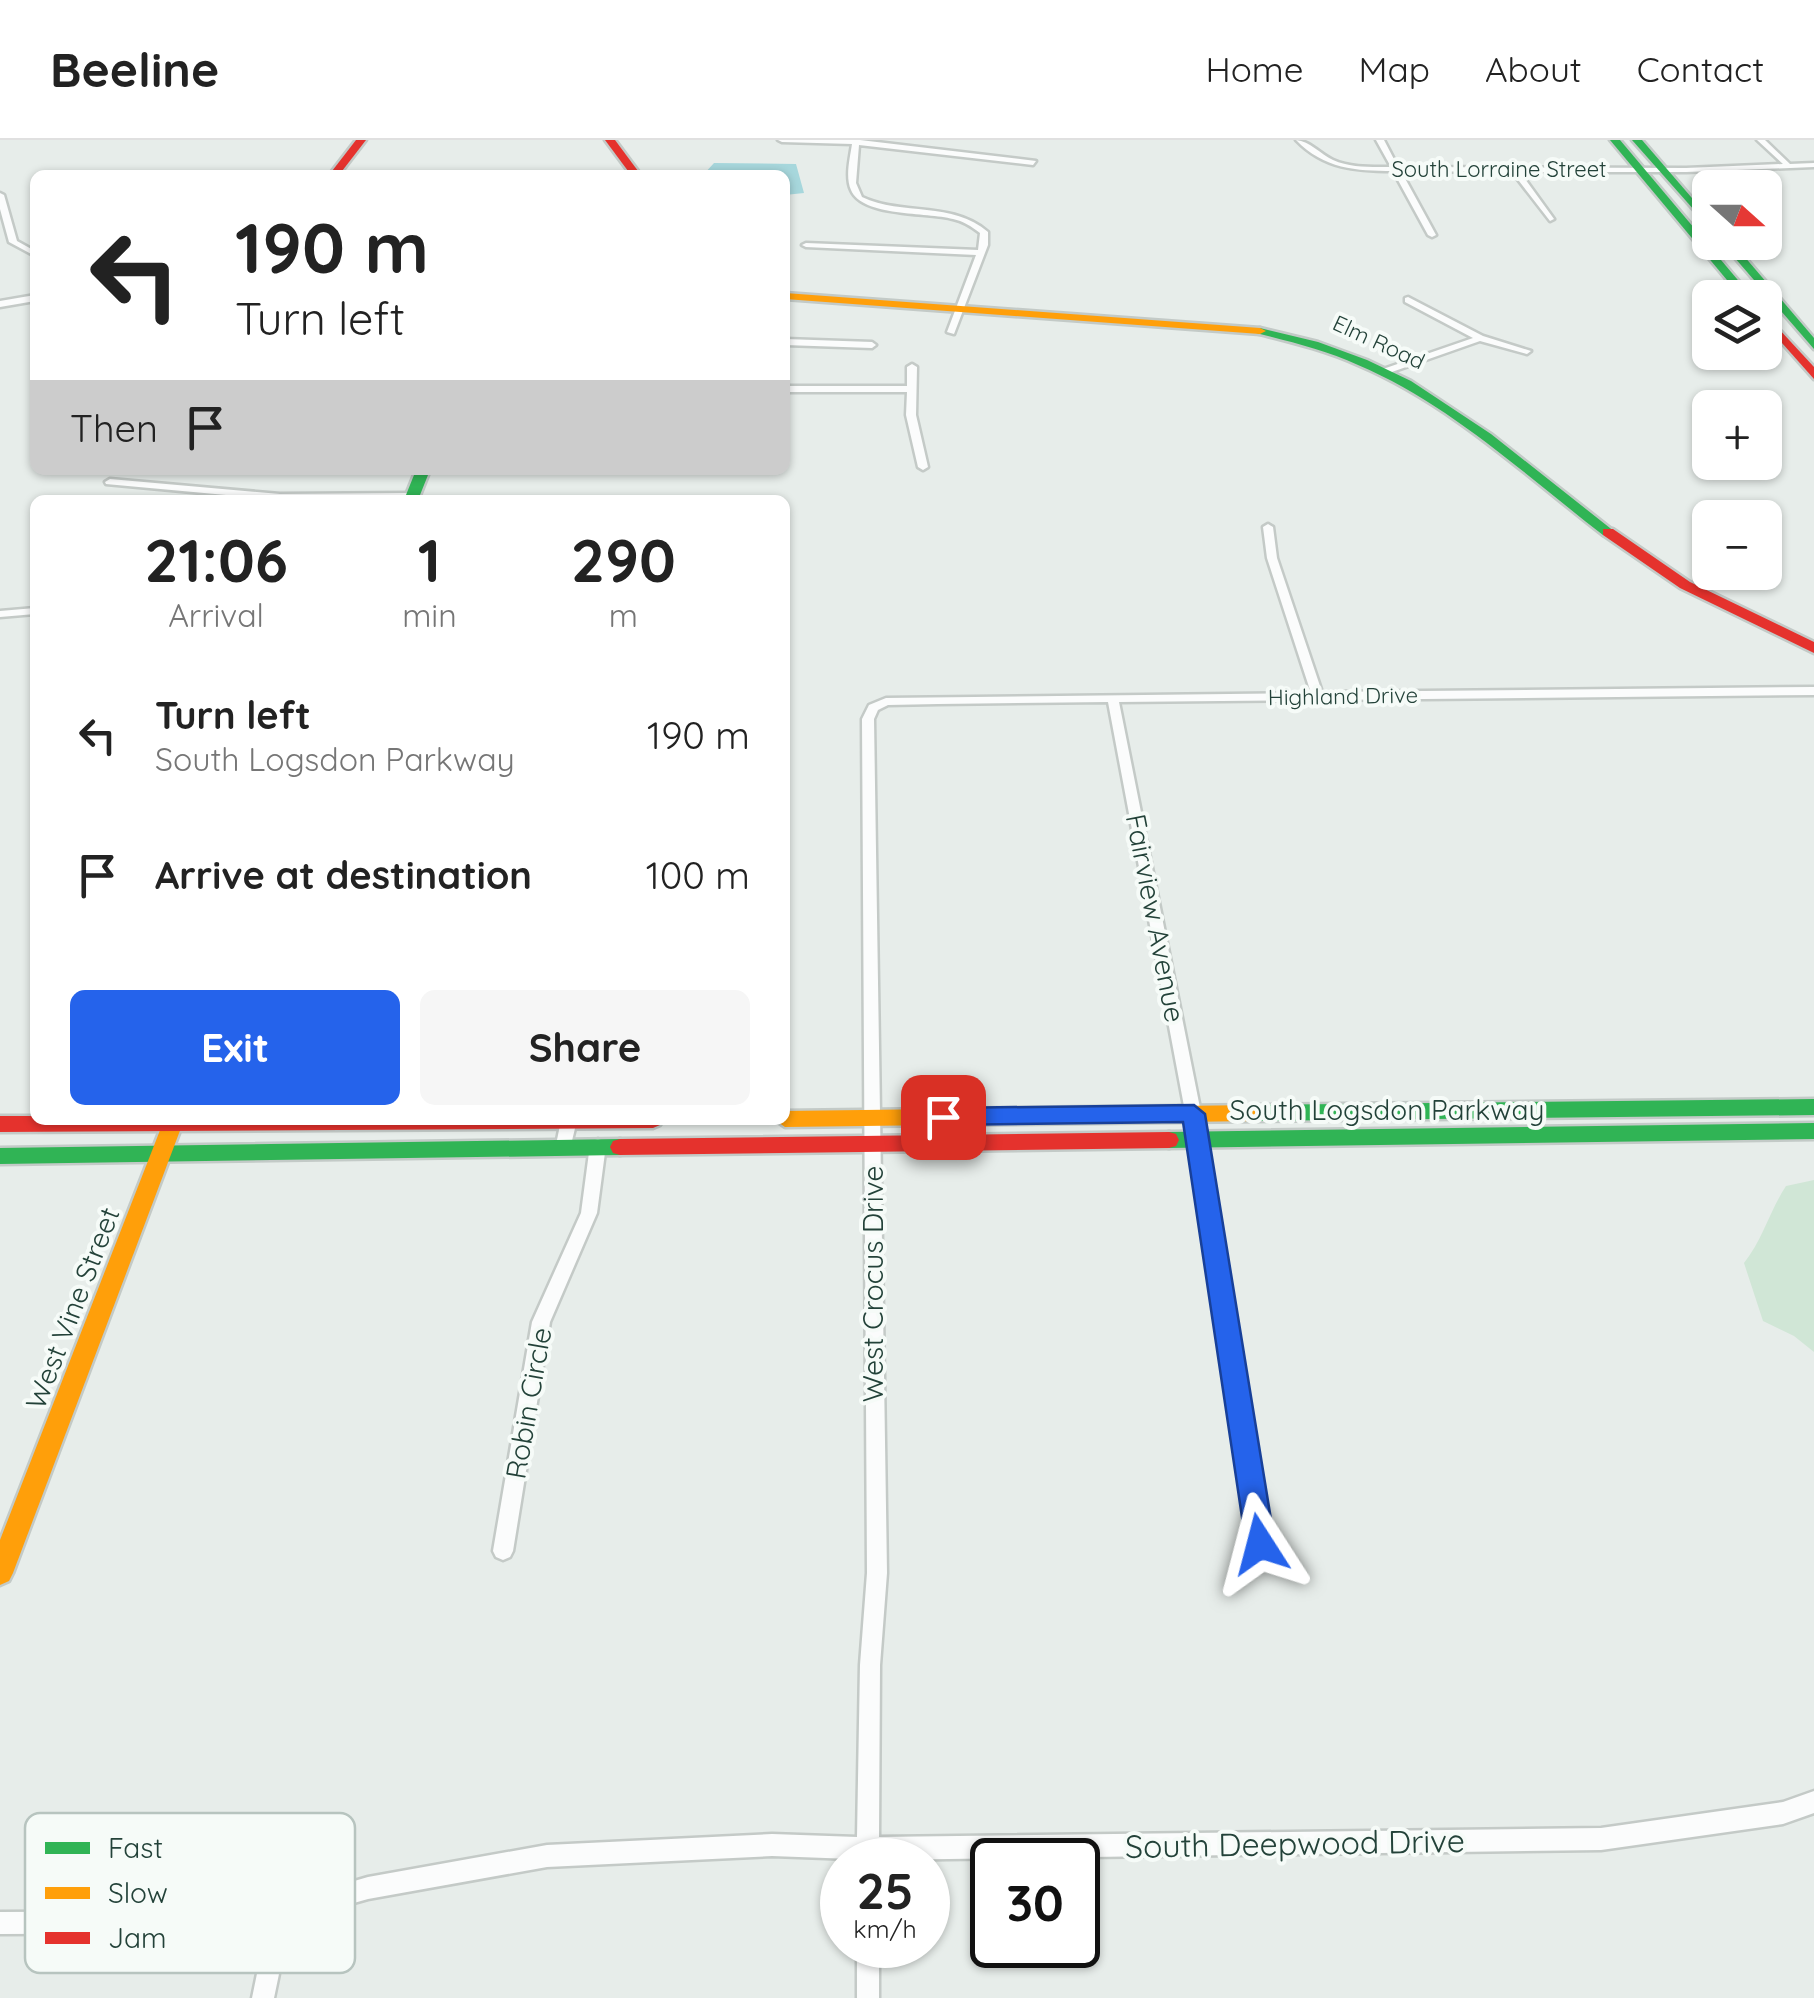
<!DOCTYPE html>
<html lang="en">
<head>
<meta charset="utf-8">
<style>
	:root { --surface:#fff; --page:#f6f6f6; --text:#222; --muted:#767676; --line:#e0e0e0; --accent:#2563eb }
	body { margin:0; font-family:Quicksand,sans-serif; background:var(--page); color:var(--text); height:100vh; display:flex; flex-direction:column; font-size:38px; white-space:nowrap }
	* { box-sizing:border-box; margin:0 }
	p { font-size:32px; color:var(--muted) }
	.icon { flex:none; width:55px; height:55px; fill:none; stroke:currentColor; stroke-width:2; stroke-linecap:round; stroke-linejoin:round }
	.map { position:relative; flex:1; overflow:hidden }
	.panel { position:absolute; left:30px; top:355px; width:760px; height:630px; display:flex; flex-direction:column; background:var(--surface); border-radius:15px; box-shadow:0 2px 8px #0004 }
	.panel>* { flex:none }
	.top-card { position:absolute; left:30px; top:30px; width:760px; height:305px; border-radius:15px; box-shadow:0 2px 8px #0004; background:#fff; color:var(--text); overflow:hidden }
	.needle { width:65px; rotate:111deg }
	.controls { position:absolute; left:1692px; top:30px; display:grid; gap:20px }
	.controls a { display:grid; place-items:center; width:90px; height:90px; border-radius:15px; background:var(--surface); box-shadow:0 2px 8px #0004; font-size:50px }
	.speed { position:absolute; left:820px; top:1698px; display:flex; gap:20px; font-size:50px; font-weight:700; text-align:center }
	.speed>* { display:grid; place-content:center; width:130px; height:130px; border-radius:50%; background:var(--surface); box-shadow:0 2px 8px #0004; line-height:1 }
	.speed small { font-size:25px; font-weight:400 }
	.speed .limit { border:5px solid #111; border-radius:15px; background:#fff; color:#111 }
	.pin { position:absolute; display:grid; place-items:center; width:85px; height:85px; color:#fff; margin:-42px; border-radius:20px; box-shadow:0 5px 15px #0006 }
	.me { position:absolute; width:110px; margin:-55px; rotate:351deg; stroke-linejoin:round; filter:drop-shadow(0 0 8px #0008) }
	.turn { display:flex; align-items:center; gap:35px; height:210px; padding:0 40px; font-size:45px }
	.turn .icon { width:130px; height:130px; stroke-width:2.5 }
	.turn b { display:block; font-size:70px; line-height:85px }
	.then { display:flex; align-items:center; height:95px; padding:0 40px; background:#0003; gap:20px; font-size:38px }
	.eta { display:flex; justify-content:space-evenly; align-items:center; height:170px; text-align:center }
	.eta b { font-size:60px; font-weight:700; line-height:70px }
	.button { display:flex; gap:20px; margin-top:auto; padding:20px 40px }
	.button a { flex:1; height:115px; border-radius:15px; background:var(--accent); color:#fff; font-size:40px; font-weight:700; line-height:115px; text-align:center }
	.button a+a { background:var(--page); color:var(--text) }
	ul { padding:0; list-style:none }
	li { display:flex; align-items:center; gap:30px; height:140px; padding:0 40px }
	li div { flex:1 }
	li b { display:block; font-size:38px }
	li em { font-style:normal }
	header { display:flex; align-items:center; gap:60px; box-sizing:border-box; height:140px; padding:0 50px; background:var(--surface); border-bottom:2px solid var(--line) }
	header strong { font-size:48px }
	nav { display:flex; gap:55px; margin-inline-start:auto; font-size:35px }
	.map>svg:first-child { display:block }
	.green { fill:#d0e6d6 }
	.water { fill:#a7d7dc }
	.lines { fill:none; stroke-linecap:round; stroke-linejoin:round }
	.street-casing { stroke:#c4cac7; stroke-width:5 }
	.fast-casing { stroke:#c3cac7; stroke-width:5 }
	.slow-casing { stroke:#c3cac7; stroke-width:5 }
	.jam-casing { stroke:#c3cac7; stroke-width:5 }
	.street { fill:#fbfcfc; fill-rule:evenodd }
	.fast { fill:#30b455; fill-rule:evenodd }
	.slow { fill:#ff9f0a; fill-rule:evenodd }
	.jam { fill:#e5322d; fill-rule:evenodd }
	.route { fill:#2563eb; stroke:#184099; stroke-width:2.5 }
	.labels { text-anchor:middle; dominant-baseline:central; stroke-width:8; stroke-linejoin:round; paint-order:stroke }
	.far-street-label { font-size:22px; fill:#234239; stroke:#f6fbf8 }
	.street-label { font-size:28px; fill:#234239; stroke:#f6fbf8 }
	.near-street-label { font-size:32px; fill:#234239; stroke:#f6fbf8 }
	.key { fill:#f6fbf8; stroke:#b7c4bf; stroke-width:2.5 }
	.key-label { font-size:28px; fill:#234239 }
</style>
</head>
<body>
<header>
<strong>Beeline</strong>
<nav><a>Home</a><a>Map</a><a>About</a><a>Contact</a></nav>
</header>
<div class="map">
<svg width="1814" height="1858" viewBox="0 0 1814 1858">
	<rect width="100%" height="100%" fill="#e7edea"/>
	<path class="green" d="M 1814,1040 L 1814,1212 L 1794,1196 L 1763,1181 L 1744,1123 C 1763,1099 1769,1072 1786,1046 Z"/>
	<path class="water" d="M 714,23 L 796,24 L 804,53 L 785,55 L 785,35 L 703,35 Z"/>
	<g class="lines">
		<g class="street-casing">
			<g id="street">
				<path d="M 778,0 L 860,0 L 1036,21 L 1033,25 L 859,5 L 856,43 L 862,57 C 902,76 953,61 988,92 L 988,105 L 954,194 L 947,192 L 976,115 L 806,107 L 802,105 L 806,103 L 978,110 L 980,93 C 971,86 963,81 953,79 C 927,72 862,77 851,50 C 845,37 850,18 852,4 L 782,2 Z"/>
				<path d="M 1296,0 C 1310,1 1320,14 1333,20 C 1351,28 1371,27 1391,27 L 1376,0 L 1384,0 L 1398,27 L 1686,28 L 1783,24 L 1757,0 L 1765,0 L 1790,24 L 1814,23 L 1814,27 L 1686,32 L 1520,32 L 1554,79 L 1550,81 L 1512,32 L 1401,31 L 1436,95 L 1432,97 L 1428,95 L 1393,31 C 1356,31 1324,29 1296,0 Z"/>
				<path d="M 0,53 L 4,55 L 17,101 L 35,111 L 35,116 L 9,102 L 0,69 Z"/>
				<path d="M 35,155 L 35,161 L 0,167 L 0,161 Z"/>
				<path d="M 1408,157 L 1483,196 L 1531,211 L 1527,214 L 1480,201 L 1389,233 L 1383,233 L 1383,229 L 1473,198 L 1405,162 L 1405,158 Z"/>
				<path d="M 785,199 L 872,202 L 876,205 L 872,208 L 785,205 Z"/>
				<path d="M 912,224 L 917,227 L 916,275 L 928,327 L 923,330 L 918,327 L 906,275 L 907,252 L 785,252 L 785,246 L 907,246 L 907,227 Z"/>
				<path d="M 110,339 L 280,354 L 413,353 L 418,356 L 413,359 L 279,360 L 106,344 L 105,342 Z"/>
				<path d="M 1268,384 L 1273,387 L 1277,418 L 1322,552 L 1814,547 L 1814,555 L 1119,562 L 1206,998 L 1270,1403 L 1267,1409 L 1260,1412 L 1253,1409 L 1250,1403 L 1190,998 L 1108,562 L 938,564 L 888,565 L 878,570 L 874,579 L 887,1433 L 880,1525 L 879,1697 L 1601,1688 L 1783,1662 L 1814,1651 L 1814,1673 L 1783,1684 L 1601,1710 L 879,1720 L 772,1716 L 547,1727 L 368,1759 L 290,1781 L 274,1858 L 252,1858 L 267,1785 L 226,1793 L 0,1794 L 0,1772 L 226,1771 L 296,1758 L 368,1737 L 547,1705 L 772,1694 L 857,1697 L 860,1525 L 867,1433 L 862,579 L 869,565 L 886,558 L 1311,553 L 1267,418 L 1263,387 Z"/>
				<path d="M 35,468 L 35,474 L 0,477 L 0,471 Z"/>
				<path d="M 561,980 L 577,980 L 570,1009 L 558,1009 L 556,1005 Z"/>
				<path d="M 598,999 L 604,1001 L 606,1005 L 597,1073 L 550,1182 L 513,1411 L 510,1417 L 503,1420 L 496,1417 L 493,1411 L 532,1182 L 581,1073 L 590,1005 L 592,1001 Z"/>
				<rect x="857" y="1805" width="22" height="53"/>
			</g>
		</g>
		<g class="fast-casing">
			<g id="fast">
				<path d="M 1610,0 L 1620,0 L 1753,158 L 1742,158 Z"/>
				<path d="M 1632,0 L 1642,0 L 1710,79 L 1710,88 Z"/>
				<path d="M 1721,102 L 1732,102 L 1814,198 L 1814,209 Z"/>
				<path d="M 1260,188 L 1318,202 L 1367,220 L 1411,241 L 1491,294 L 1615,392 L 1603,395 C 1525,335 1450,264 1358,225 C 1325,210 1291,202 1256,193 L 1256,189 Z"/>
				<path d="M 416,330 L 430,330 L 418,360 L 404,360 Z"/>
				<path d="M 1814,959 L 1814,975 L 1257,981 L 1250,978 L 1247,973 L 1250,968 L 1257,965 Z"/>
				<path d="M 1814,983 L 1814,999 L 1169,1008 L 1162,1006 L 1159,1000 L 1162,994 L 1169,992 Z"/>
				<path d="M 620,999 L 627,1001 L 630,1007 L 627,1013 L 620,1015 L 0,1024 L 0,1008 Z"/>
			</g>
		</g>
		<g class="slow-casing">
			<g id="slow">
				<path d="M 785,153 L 1260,188 L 1266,191 L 1260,194 L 785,159 Z"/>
				<path d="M 1257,965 L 1264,968 L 1267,973 L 1264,978 L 1257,981 L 785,987 L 775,980 L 785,980 L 785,971 Z"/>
				<path d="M 164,980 L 184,980 L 13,1433 L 9,1441 L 0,1445 L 0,1400 Z"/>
			</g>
		</g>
		<g class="jam-casing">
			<g id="jam">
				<path d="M 356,0 L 366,0 L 339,35 L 329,35 Z"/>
				<path d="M 605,0 L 615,0 L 641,35 L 631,35 Z"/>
				<path d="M 1765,174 L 1814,227 L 1814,239 L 1765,184 Z"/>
				<path d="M 1603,389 L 1613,389 L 1690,442 L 1814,502 L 1814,513 L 1680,448 L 1603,395 Z"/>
				<path d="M 0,976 L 35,976 L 35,980 L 663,980 L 660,985 L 653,988 L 0,992 Z"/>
				<path d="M 1169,992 L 1176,994 L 1179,1000 L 1176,1006 L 1169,1008 L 620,1015 L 613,1013 L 610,1007 L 613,1001 L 620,999 Z"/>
			</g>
		</g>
		<use href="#street" class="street"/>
		<use href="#fast" class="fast"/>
		<use href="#slow" class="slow"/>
		<use href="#jam" class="jam"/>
	</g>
	<path class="route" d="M 1194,965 L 1205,974 L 1275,1404 L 1271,1413 L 1260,1417 L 1250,1413 L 1246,1404 L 1183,982 L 943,985 L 932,977 L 943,968 Z"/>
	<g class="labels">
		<g class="far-street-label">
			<text x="1499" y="29">South Lorraine Street</text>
			<text transform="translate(1379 202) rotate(25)">Elm Road</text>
			<text transform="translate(1343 556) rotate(-1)">Highland Drive</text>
		</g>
		<g class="street-label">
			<text transform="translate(1156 778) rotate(79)">Fairview Avenue</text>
			<text x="1387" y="969">South Logsdon Parkway</text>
			<text transform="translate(872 1144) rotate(-90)">West Crocus Drive</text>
			<text transform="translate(72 1168) rotate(-69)">West Vine Street</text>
			<text transform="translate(528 1263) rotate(-80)">Robin Circle</text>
		</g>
		<g class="near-street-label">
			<text transform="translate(1295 1703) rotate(-1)">South Deepwood Drive</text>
		</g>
	</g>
	<rect x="25" y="1673" width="330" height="160" rx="15" class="key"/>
	<rect x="45" y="1702" width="45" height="12" fill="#30b455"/>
	<rect x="45" y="1747" width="45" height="12" fill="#ff9f0a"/>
	<rect x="45" y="1792" width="45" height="12" fill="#e5322d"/>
	<g class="key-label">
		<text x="108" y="1718">Fast</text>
		<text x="108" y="1763">Slow</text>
		<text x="108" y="1808">Jam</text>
	</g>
</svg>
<div class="controls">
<a><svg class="needle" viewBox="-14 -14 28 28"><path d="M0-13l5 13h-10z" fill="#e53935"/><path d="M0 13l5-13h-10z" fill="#767676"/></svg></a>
<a><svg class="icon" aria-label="layers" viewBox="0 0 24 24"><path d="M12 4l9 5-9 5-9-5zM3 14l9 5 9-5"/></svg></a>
<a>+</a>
<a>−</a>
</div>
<div class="speed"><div>25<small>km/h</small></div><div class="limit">30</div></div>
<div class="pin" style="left:943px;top:977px;background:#d93025"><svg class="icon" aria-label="arrive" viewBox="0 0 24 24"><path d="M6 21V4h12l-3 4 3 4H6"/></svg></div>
<svg class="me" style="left:1260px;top:1404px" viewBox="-20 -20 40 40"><path d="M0-17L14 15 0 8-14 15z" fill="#2563eb" stroke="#fff" stroke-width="4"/></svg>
<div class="top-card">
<div class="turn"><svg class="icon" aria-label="left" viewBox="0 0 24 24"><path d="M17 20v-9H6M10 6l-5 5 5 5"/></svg><div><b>190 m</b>Turn left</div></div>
<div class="then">Then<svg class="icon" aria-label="arrive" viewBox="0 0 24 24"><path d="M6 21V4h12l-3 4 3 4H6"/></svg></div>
</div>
<section class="panel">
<div class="eta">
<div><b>21:06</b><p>Arrival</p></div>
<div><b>1</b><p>min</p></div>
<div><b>290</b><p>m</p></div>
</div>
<ul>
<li><svg class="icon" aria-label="left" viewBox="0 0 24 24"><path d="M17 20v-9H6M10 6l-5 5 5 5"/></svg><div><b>Turn left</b><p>South Logsdon Parkway</p></div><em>190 m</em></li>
<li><svg class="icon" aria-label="arrive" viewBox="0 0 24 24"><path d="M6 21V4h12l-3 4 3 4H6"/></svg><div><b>Arrive at destination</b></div><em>100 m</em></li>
</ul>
<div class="button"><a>Exit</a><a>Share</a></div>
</section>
</div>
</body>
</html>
